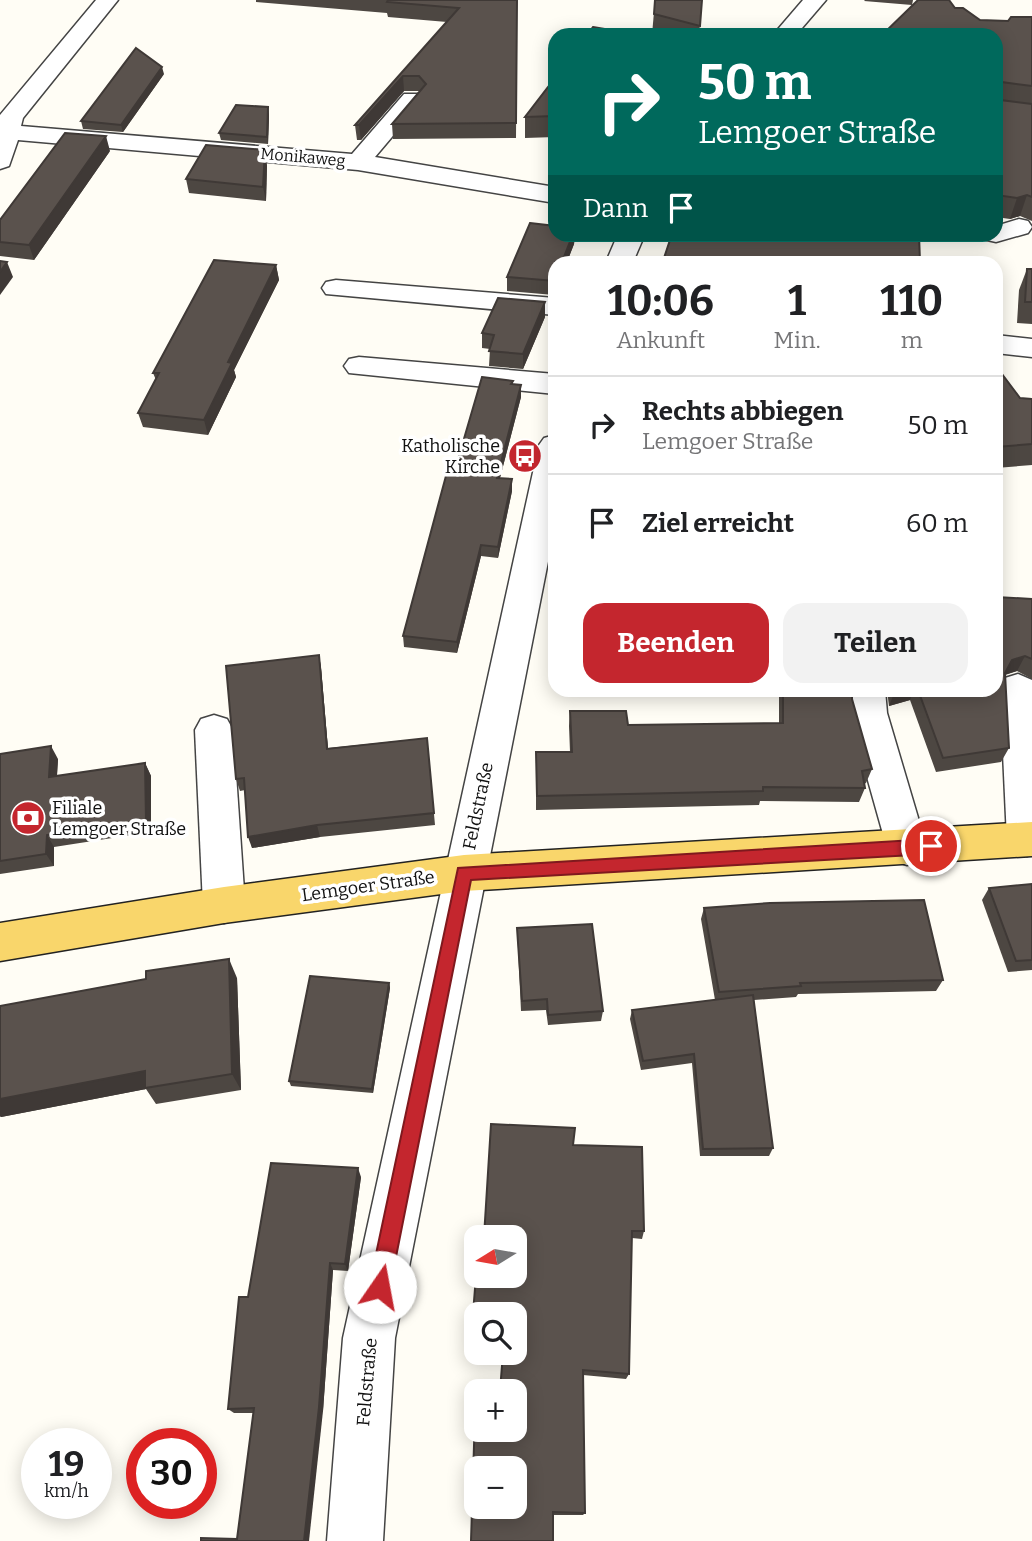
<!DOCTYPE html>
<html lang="de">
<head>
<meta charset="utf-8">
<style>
	:root { --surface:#fff; --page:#f2f2f2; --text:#202124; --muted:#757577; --line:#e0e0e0; --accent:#c4262e }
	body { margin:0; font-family:Bitter,serif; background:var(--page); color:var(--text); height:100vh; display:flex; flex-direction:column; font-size:26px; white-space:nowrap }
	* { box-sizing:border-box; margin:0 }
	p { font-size:23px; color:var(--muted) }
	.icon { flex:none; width:38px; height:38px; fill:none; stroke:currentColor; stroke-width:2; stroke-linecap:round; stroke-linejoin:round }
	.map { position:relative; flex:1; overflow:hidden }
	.panel { position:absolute; left:548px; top:256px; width:455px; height:441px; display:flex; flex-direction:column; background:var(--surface); border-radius:21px; box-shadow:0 4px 18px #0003 }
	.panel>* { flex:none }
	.hud { position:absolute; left:548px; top:28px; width:455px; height:214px; border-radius:21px; box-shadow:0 4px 18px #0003; background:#00695c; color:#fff; overflow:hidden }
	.needle { width:46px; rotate:259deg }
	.controls { position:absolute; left:464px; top:1225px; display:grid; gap:14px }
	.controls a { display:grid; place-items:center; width:63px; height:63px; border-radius:14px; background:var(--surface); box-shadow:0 4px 18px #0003; font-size:35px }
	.speed { position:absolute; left:21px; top:1428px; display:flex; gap:14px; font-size:35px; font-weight:700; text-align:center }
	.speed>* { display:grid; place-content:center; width:91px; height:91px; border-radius:50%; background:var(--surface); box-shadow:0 4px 18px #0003; line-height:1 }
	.speed small { font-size:18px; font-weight:400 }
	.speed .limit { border:10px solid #d22; background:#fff; color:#111 }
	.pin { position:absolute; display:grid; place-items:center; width:60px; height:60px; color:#fff; margin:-30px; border:4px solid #fff; border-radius:50%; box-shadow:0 2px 7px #0007 }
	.me { position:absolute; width:77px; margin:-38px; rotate:12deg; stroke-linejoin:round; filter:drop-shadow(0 0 5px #0008) }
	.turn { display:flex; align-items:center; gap:24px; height:147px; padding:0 35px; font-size:32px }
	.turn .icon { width:91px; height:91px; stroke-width:2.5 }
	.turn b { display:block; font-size:49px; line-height:60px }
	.then { display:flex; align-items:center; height:66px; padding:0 35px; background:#0003; gap:14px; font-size:26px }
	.eta { display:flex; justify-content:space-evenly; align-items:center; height:119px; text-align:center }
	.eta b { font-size:42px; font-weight:700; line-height:49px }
	.button { display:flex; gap:14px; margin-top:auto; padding:14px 35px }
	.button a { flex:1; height:80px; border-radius:21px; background:var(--accent); color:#fff; font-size:28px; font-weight:700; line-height:80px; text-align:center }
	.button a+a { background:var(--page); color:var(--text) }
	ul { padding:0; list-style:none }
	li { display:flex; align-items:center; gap:21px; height:98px; padding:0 35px; border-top:2px solid var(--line) }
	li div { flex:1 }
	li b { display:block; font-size:26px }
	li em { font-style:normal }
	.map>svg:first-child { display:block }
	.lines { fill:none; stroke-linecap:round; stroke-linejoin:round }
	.minor-casing { stroke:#444; stroke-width:3 }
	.major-casing { stroke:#222; stroke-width:3 }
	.minor { fill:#fff; fill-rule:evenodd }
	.major { fill:#f9d66b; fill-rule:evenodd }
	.wall { fill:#4d4742; fill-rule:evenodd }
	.shaded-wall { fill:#3f3936 }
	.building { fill:#5a524d; stroke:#3f3936; stroke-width:2; fill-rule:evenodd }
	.route { fill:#c4262e; stroke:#7f191e; stroke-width:2 }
	.labels { text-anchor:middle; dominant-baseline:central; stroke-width:7; stroke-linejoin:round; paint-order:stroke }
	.far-street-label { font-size:16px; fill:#111; stroke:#fff }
	.poi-label { font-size:18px; fill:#111; stroke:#fff; text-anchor:end }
	.street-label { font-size:18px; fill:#111; stroke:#fff }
</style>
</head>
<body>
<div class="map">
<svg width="1032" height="1541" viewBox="0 0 1032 1541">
	<rect width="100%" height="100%" fill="#fffdf5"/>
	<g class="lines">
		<g class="minor-casing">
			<g id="minor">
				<path d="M 96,0 L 118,0 L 23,118 L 21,126 L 352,154 L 404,94 L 420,94 L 424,99 L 375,157 L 555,187 L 555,203 L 358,170 L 18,140 L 9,166 L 0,169 L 0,115 Z"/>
				<path d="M 803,0 L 826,0 L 796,35 L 773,35 Z"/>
				<path d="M 1019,219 L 1028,221 L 1032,227 L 1028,233 L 996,242 L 987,240 L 983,234 L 996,234 L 996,226 Z"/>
				<path d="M 618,234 L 645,234 L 633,262 L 606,262 Z"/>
				<path d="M 336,280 L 555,298 L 555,315 L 326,294 L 322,288 L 326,282 Z"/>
				<path d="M 996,335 L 1032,339 L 1032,357 L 996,353 Z"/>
				<path d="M 359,357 L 555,374 L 555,394 L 349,373 L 344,366 L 349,359 Z"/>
				<path d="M 555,435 L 555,526 L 395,1338 L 383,1541 L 327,1541 L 343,1338 L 539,445 L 544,438 Z"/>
				<path d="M 1018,674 L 1032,680 L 1032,854 L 1027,856 L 1013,851 L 1007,839 L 1000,688 L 1005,678 Z"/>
				<path d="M 849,690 L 885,690 L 887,713 L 927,848 L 921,860 L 907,865 L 893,860 L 887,848 L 849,713 Z"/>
				<path d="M 214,715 L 227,719 L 233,730 L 245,905 L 239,918 L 224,923 L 209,918 L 203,905 L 195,730 L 201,719 Z"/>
			</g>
		</g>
		<g class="major-casing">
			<path id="major" d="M 1032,822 L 1032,856 L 464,891 L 224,923 L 0,961 L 0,923 L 224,887 L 464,855 Z"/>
		</g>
		<use href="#minor" class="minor"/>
		<use href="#major" class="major"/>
	</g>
	<g class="wall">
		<path d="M 256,0 L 517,0 L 516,138 L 393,139 L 392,124 L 420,91 L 404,91 L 361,140 L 357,140 L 355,125 L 447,22 L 388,17 L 387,13 L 256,2 Z"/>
		<path d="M 655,0 L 702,0 L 699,35 L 652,35 Z"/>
		<path d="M 865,0 L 913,0 L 912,5 L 864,1 Z"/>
		<path d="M 955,8 L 980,20 L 1008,21 L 1032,17 L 1032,221 L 1020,216 L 1010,219 L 996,217 L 996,35 Z"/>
		<path d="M 164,74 L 123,132 L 83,129 L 81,121 Z"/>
		<path d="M 555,78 L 555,137 L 525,138 L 525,117 Z"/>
		<path d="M 268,107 L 269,115 L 268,144 L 221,140 L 219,133 Z"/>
		<path d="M 110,151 L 34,260 L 0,256 L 0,220 Z"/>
		<path d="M 267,165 L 266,201 L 189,193 L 186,179 Z"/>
		<path d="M 555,234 L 575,234 L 574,244 L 554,295 L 507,291 L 507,277 Z"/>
		<path d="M 840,234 L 919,234 L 920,262 L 663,262 L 664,258 L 840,237 Z"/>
		<path d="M 276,265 L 279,280 L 234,370 L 236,377 L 208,435 L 143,427 L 138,413 L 156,380 L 153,373 Z"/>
		<path d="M 1027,269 L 1032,269 L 1032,324 L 1017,323 L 1019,290 Z"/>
		<path d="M 545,317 L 523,369 L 489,366 L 490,349 L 482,348 L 482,333 Z"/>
		<path d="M 996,366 L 1020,398 L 1032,399 L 1032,465 L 996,468 Z"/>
		<path d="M 513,381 L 513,385 L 521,385 L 521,397 L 500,478 L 512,479 L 512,491 L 498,558 L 481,556 L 457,653 L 404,647 L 403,636 L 454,473 Z"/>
		<path d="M 1032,599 L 1032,679 L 1017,671 L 1005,675 L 1009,748 L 1001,762 L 936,772 L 910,700 L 889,706 L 887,690 L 996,690 Z"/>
		<path d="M 319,655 L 321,668 L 328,748 L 427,738 L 435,825 L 320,837 L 252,848 L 245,790 L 240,791 L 236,779 Z"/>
		<path d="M 779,690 L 852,690 L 852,699 L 872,769 L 866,783 L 864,784 L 865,788 L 859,802 L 760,801 L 759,805 L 536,810 L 536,752 L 570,752 L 569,726 L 570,711 L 628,725 L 779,723 Z"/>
		<path d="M 0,754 L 58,759 L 57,776 L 145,763 L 151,776 L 151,832 L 54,847 L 54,866 L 0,874 Z"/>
		<path d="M 1032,884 L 1032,970 L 1008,972 L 982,900 L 989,888 Z"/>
		<path d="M 704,908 L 943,980 L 936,991 L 798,994 L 796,997 L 754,1000 L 773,1148 L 769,1156 L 700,1156 L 692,1063 L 641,1070 L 630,1019 L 632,1010 L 715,1000 L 701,919 Z"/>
		<path d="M 517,928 L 603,1011 L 601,1021 L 548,1025 L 546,1010 L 521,1011 Z"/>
		<path d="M 237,978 L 241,1090 L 156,1104 L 146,1089 L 1,1117 L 0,1116 L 0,1006 Z"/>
		<path d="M 389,983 L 390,988 L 373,1093 L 291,1086 L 289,1081 Z"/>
		<path d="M 491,1124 L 575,1128 L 573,1145 L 642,1147 L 644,1231 L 642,1239 L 632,1238 L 629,1374 L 626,1379 L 583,1375 L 585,1513 L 583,1515 L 553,1515 L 553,1541 L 471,1541 L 475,1414 L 476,1414 L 476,1430 L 514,1430 L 514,1391 L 500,1391 L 503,1353 L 514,1353 L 514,1314 L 476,1314 L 476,1345 L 472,1344 L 471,1339 L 476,1276 L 514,1276 L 514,1237 L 484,1237 ZM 476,1468 L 514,1468 L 514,1507 L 476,1507 Z"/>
		<path d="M 361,1177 L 348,1271 L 333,1270 L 323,1411 L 237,1539 L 254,1413 L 234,1413 L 228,1409 L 248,1297 Z"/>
	</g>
	<g class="shaded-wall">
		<path d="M 162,67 L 164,74 L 123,132 L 121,125 Z"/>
		<path d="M 403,76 L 404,91 L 361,140 L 359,125 Z"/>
		<path d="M 268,107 L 269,115 L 268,144 L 267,137 Z"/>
		<path d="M 106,136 L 110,151 L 34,260 L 29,245 Z"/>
		<path d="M 265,150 L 267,165 L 266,201 L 263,187 Z"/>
		<path d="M 1027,195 L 1020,216 L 1010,219 L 1017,198 Z"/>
		<path d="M 573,234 L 575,234 L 574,244 L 567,262 L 562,262 Z"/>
		<path d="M 7,262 L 13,277 L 0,295 L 0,272 Z"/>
		<path d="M 276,265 L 279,280 L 234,370 L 236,377 L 208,435 L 204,420 L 228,362 Z"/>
		<path d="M 545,302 L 545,317 L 523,369 L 523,354 Z"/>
		<path d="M 521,385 L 521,397 L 497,489 L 497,478 Z"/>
		<path d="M 512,479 L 512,491 L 498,558 L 498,547 Z"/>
		<path d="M 481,545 L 481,556 L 457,653 L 457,642 Z"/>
		<path d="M 319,655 L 321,668 L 329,761 L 327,749 Z"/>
		<path d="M 1025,656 L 1017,671 L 1004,675 L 1012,660 Z"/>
		<path d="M 901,690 L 914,690 L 910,700 L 889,706 L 895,691 Z"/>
		<path d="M 51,746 L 58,759 L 56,789 L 49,777 Z"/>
		<path d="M 145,763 L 151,776 L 151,832 L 146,820 Z"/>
		<path d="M 317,825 L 320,837 L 252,848 L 248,837 Z"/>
		<path d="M 47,835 L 54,847 L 54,866 L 46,854 Z"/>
		<path d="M 229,959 L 237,978 L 241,1090 L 232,1074 Z"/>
		<path d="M 389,983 L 390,988 L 373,1093 L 372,1089 Z"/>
		<path d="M 145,1071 L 145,1088 L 146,1089 L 1,1117 L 0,1116 L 0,1099 Z"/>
		<path d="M 358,1168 L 361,1177 L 348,1271 L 345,1264 Z"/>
		<path d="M 330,1263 L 333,1270 L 323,1411 L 309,1541 L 304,1541 Z"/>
	</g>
	<g class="building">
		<path d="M 388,0 L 517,0 L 516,123 L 392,124 L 426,84 L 419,76 L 403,76 L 359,125 L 355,125 L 459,8 L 387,2 Z"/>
		<path d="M 655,0 L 702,0 L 700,26 L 654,14 Z"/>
		<path d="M 918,0 L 949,0 L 955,8 L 963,8 L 980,20 L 1008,21 L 1011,17 L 1032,17 L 1032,86 L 1001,82 L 1001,100 L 1032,104 L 1032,197 L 1027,195 L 1017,198 L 996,195 L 996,35 L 882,35 Z"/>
		<path d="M 593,27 L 640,35 L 587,35 Z"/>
		<path d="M 136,48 L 162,67 L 121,125 L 81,121 Z"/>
		<path d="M 555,78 L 555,116 L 525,117 Z"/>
		<path d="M 236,105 L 268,107 L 267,137 L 219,133 Z"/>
		<path d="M 65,133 L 106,136 L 29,245 L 0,242 L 0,220 Z"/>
		<path d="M 206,145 L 265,150 L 263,187 L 186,179 Z"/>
		<path d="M 530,223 L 555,226 L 555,234 L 573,234 L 562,262 L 555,262 L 555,281 L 507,277 Z"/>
		<path d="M 672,234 L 803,234 L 844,238 L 844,234 L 919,234 L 920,262 L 689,262 L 664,258 Z"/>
		<path d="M 214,260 L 276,265 L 228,362 L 232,363 L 204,420 L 138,413 L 159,373 L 153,373 Z"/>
		<path d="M 0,261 L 7,262 L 0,272 Z"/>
		<path d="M 1027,269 L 1032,269 L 1032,302 L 1025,302 Z"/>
		<path d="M 498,298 L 545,302 L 523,354 L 489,351 L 494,335 L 482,333 Z"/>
		<path d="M 996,366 L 1020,398 L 1032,399 L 1032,444 L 996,447 Z"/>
		<path d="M 482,377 L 513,381 L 511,384 L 521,385 L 497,478 L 512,479 L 498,547 L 481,545 L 457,642 L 403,636 L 447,472 L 454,473 Z"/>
		<path d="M 996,597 L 1032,599 L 1032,659 L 1025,656 L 1012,660 L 1005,673 L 1009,748 L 943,758 L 918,690 L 996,690 Z"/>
		<path d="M 319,655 L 327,749 L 427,738 L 434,813 L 317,825 L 248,837 L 244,778 L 236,779 L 226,666 Z"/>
		<path d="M 783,690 L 852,690 L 852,699 L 872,769 L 862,771 L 865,788 L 763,787 L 763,791 L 537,796 L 536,752 L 572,752 L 570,711 L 626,711 L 628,725 L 783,723 Z"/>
		<path d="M 51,746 L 49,777 L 145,763 L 146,820 L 47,835 L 46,854 L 0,861 L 0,754 Z"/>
		<path d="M 1032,884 L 1032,960 L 1016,961 L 989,888 Z"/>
		<path d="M 924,900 L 943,980 L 800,983 L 801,986 L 719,992 L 704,908 L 770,903 Z"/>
		<path d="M 592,924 L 603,1011 L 548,1015 L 547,999 L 522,1001 L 517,928 Z"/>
		<path d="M 229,959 L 232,1074 L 145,1088 L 145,1071 L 0,1099 L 0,1006 L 146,979 L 146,971 Z"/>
		<path d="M 310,976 L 389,983 L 372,1089 L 289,1081 Z"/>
		<path d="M 753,995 L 773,1148 L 703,1149 L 694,1054 L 643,1061 L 632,1010 Z"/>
		<path d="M 491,1124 L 575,1128 L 573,1145 L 642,1147 L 644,1231 L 632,1231 L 629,1374 L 583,1370 L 585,1513 L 553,1512 L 553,1541 L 471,1541 L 475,1414 L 476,1414 L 476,1430 L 514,1430 L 514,1391 L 500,1391 L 503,1353 L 514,1353 L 514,1314 L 476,1314 L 476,1339 L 471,1339 L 476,1276 L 514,1276 L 514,1237 L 484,1237 ZM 476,1468 L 514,1468 L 514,1507 L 476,1507 Z"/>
		<path d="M 271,1163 L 358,1168 L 345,1264 L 330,1263 L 319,1407 L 304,1541 L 201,1541 L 201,1538 L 237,1539 L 254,1408 L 228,1409 L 239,1297 L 248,1297 Z"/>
	</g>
	<path class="route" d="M 931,839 L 937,841 L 939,846 L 937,851 L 931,854 L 471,880 L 390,1287 L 387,1294 L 380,1297 L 372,1294 L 369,1287 L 458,868 Z"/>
	<defs>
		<g id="bus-disc" transform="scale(1.75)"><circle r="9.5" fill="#c4262e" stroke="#fff"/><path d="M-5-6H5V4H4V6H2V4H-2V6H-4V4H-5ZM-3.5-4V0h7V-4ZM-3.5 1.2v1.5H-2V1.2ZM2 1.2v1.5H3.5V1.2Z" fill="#fff"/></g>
		<g id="bank-disc" transform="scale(1.75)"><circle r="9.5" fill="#c4262e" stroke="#fff"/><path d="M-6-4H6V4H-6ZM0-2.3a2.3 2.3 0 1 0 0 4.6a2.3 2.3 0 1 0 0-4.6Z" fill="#fff"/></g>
	</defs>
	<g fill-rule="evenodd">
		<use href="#bus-disc" x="525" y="456"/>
		<use href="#bank-disc" x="28" y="818"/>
	</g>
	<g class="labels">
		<g class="far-street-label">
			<text transform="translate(303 157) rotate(5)">Monikaweg</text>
		</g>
		<g class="poi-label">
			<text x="500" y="446">Katholische<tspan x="500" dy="21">Kirche</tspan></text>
			<text x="52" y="808" text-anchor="start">Filiale<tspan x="52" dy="21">Lemgoer Straße</tspan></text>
		</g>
		<g class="street-label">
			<text transform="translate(478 806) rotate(-78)">Feldstraße</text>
			<text transform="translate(368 886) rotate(-8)">Lemgoer Straße</text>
			<text transform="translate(367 1382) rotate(-85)">Feldstraße</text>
		</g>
	</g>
</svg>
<div class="controls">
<a><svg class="needle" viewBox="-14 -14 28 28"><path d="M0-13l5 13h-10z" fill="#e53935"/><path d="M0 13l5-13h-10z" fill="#757577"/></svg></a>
<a><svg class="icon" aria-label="search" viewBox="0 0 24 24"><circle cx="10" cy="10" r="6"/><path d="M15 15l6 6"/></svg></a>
<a>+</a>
<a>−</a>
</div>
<div class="speed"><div>19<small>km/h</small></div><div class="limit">30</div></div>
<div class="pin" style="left:931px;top:846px;background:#d93025"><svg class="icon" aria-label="arrive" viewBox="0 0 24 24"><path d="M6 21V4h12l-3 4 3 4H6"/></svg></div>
<svg class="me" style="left:380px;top:1287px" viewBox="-20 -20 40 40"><circle r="19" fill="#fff"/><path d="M0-13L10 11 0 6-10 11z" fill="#c4262e"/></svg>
<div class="hud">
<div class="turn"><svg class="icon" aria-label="right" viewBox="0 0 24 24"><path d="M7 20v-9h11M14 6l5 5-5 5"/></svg><div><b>50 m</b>Lemgoer Straße</div></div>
<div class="then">Dann<svg class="icon" aria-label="arrive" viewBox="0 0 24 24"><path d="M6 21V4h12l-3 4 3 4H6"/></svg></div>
</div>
<section class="panel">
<div class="eta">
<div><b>10:06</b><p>Ankunft</p></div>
<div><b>1</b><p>Min.</p></div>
<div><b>110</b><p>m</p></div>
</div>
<ul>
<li><svg class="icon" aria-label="right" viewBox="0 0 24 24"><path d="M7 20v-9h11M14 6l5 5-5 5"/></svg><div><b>Rechts abbiegen</b><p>Lemgoer Straße</p></div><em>50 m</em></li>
<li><svg class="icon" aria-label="arrive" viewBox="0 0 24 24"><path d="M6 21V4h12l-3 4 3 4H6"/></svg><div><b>Ziel erreicht</b></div><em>60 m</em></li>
</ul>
<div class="button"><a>Beenden</a><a>Teilen</a></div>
</section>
</div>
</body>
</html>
